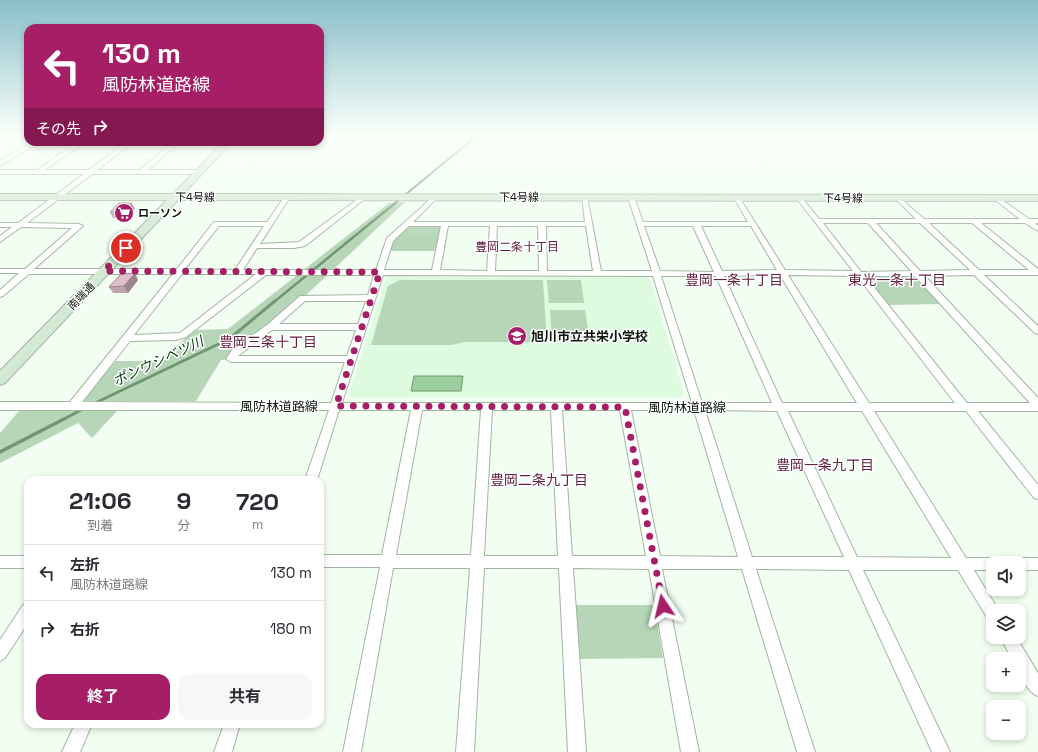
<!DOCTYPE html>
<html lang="ja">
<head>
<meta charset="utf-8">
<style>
	:root { --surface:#fff; --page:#f7f7f7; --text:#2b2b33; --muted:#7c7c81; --line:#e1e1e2; --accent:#a61e66 }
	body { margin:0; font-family:"Space Grotesk","Noto Sans JP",sans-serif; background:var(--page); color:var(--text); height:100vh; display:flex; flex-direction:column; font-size:15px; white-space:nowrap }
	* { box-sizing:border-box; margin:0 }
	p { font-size:13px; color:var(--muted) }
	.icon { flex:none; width:22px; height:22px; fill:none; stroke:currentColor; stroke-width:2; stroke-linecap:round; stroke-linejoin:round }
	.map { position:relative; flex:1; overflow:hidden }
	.panel { position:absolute; left:24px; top:476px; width:300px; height:252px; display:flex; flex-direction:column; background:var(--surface); border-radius:12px; box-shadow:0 2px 6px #0003 }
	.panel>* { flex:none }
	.banner { position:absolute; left:24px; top:24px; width:300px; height:122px; border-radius:12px; box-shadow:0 2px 6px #0003; background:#a61e66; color:#fff; overflow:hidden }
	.tools { position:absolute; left:986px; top:556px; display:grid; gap:8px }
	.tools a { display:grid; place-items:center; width:40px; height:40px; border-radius:8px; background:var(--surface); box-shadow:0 2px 6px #0003; font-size:20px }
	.pin { position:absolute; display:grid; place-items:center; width:34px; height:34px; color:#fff; margin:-17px; border:2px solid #fff; border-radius:50%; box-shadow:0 1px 4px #0007 }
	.me { position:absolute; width:44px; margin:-22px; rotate:350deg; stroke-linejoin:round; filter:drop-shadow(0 0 3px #0008) }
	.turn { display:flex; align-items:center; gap:14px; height:84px; padding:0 12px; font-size:18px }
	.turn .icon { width:52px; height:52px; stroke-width:2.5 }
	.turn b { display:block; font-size:28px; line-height:34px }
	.then { display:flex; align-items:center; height:38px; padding:0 12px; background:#0003; gap:8px; font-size:15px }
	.eta { display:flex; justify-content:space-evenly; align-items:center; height:68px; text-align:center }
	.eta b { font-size:24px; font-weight:700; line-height:28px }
	.primary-button { display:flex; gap:8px; margin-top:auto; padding:8px 12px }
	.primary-button a { flex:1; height:46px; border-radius:12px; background:var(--accent); color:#fff; font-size:16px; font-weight:700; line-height:46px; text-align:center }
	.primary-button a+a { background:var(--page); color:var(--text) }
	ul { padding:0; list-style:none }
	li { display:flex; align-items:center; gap:12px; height:56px; padding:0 12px; border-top:1px solid var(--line) }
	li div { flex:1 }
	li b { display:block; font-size:15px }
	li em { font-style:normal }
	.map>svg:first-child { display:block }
	.built { fill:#defbdf }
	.green { fill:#b6d6b7 }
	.water { fill:#9cce9e; stroke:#719672 }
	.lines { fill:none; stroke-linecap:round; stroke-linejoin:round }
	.stream-far3 { stroke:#719672; stroke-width:2 }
	.stream-far2 { stroke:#719672; stroke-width:2.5 }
	.stream-far1 { stroke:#719672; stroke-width:3 }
	.stream { stroke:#719672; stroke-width:3.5 }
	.street-casing { stroke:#a1b6a1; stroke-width:2 }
	.secondary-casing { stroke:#a1b6a1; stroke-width:2 }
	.street { fill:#fff; fill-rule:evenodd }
	.secondary { fill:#d3e9d4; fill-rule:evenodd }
	.wall { fill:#bfa4ae }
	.shaded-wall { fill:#9b868d }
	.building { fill:#debfca; stroke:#9b868d }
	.route { stroke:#a61e66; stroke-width:7; stroke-dasharray:0 12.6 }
	.labels { text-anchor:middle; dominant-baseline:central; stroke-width:3; stroke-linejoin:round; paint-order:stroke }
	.far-street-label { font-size:11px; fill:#0d150d; stroke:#fff }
	.far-poi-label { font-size:11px; font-weight:bold; fill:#0d150d; stroke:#fff; text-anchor:start }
	.far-neighbourhood-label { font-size:12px; fill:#642240; stroke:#fff }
	.poi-label { font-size:13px; font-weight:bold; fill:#0d150d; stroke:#fff; text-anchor:start }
	.street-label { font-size:13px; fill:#0d150d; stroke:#fff }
	.neighbourhood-label { font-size:14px; fill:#642240; stroke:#fff }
	.water-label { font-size:14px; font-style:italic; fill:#043b0e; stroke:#fff }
</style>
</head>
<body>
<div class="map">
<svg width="1038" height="752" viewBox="0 0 1038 752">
	<rect width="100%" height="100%" fill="#f1fef1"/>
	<path class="built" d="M 644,276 L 650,279 L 684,393 L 681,397 L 353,398 L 349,394 L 386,279 L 390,277 Z"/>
	<g class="green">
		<path d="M 405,202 L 303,298 L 231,359 L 221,360 L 196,401 L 80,401 L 112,361 L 159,361 L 195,330 L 228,329 L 389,203 Z"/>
		<path d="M 441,226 L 436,251 L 389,251 L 392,241 L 407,227 Z"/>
		<path d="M 870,276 L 908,276 L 917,279 L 940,304 L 889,305 L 867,279 Z"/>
		<path d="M 400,280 L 543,280 L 547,342 L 465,342 L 451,345 L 371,345 L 388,286 Z"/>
		<path d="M 547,280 L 581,280 L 584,303 L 549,303 Z"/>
		<path d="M 550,310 L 585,310 L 590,341 L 552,342 Z"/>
		<path d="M 119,409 L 92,438 L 78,423 L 0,463 L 0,433 L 20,410 Z"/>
		<path d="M 576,605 L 654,605 L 663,658 L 580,659 Z"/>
	</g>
	<path class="water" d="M 414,376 L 463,376 L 461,391 L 411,391 Z"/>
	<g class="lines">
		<path class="stream-far3" d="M 388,209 L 479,134"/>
		<path class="stream-far2" d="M 274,302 L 389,208"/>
		<g class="stream-far1">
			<path d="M 93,404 L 229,339 L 275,301"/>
			<path d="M 62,420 L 85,408"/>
		</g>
		<path class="stream" d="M 0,452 L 64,419"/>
		<g class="street-casing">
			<g id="street">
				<path d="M 0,134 L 6,134 L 0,137 Z"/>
				<path d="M 32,142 L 39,142 L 0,166 L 0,161 Z"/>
				<path d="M 78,142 L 85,142 L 45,170 L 89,170 L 126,142 L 133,142 L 97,170 L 140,170 L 173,142 L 179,142 L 148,170 L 199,170 L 202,172 L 199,174 L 92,174 L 27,223 L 79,224 L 83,226 L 34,269 L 177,269 L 214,222 L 267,222 L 285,196 L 287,195 L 290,197 L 260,244 L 299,242 L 362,196 L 367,197 L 305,246 L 294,248 L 257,248 L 243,270 L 376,270 L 387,238 L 435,195 L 438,197 L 413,222 L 585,222 L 582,197 L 587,196 L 601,271 L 652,271 L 628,197 L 631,195 L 634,197 L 643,222 L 748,222 L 734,198 L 739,197 L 785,270 L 853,271 L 797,199 L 797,197 L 801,197 L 819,219 L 916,219 L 896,199 L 896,197 L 898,196 L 924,219 L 1020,219 L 994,199 L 994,197 L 996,196 L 1029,219 L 1038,219 L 1038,223 L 1035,223 L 1038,226 L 1038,231 L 1025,223 L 981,223 L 1038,269 L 1038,275 L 984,275 L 1038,326 L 1038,334 L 1035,333 L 974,275 L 925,276 L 1038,398 L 1038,411 L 978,411 L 1038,485 L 1038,499 L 1034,498 L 966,411 L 874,411 L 966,558 L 993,558 L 998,560 L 999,563 L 993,563 L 993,570 L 974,570 L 999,611 L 993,611 L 993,621 L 988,619 L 958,570 L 863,570 L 950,752 L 932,752 L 849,570 L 756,569 L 815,752 L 797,752 L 742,569 L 662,569 L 699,752 L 681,752 L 649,569 L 573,568 L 586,752 L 568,752 L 559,568 L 484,568 L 474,752 L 456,752 L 470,568 L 393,568 L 361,752 L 343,752 L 380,567 L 320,567 L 320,555 L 382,555 L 411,410 L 339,410 L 317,480 L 305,480 L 329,410 L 0,410 L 0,402 L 70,402 L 173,274 L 29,274 L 3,296 L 0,297 L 0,290 L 19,273 L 0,273 L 0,269 L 25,269 L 72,228 L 21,227 L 0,242 L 0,236 L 12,227 L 0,227 L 0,223 L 18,223 L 84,174 L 0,174 L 0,170 L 37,170 ZM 823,223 L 868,223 L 911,271 L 861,272 ZM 876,223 L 920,223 L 970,270 L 920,271 ZM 929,223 L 972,223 L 1029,270 L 979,270 ZM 219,226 L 264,226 L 235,270 L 185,269 ZM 409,226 L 441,226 L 432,270 L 384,270 L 393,241 ZM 448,226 L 490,226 L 487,271 L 440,270 ZM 497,226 L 538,226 L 539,271 L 495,271 ZM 546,226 L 586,226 L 593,271 L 547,271 ZM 644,226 L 693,226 L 714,272 L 660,271 ZM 701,226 L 751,226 L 777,270 L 722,271 ZM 182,274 L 256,274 L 180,333 L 134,335 ZM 266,275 L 374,275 L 368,295 L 300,296 L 267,325 L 232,350 L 226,359 L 231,362 L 345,362 L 331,403 L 82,402 L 130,341 L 176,340 L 186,337 ZM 383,275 L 653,276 L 692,403 L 342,403 ZM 780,275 L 857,403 L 782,403 L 724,276 ZM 788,275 L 857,276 L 955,403 L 869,403 ZM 661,276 L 716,276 L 772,403 L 702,403 ZM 865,276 L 915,276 L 1030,403 L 967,403 ZM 305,301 L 366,301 L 358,324 L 279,324 ZM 272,330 L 356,330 L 347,356 L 238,356 ZM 422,410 L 481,410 L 471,555 L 396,555 ZM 492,410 L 551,410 L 558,556 L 484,556 ZM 562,410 L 620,410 L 646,556 L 572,556 ZM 631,410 L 694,410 L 738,557 L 660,556 ZM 705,410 L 777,411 L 844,557 L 752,557 ZM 788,411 L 862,411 L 951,558 L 857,557 Z"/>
				<rect x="0" y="556" width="28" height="12"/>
				<path d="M 1019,558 L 1038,558 L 1038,570 L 1019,570 L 1019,563 L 1013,563 L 1014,560 Z"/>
				<path d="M 28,603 L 28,623 L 5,658 L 0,661 L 0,640 L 23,605 Z"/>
				<path d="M 1000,637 L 1016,637 L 1038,673 L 1038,696 C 1025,691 1019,672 1019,659 L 1012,659 Z"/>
				<path d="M 75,724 L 92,724 L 80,752 L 62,752 Z"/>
				<path d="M 224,724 L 240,724 L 232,752 L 214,752 Z"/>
			</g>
		</g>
		<g class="secondary-casing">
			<path id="secondary" d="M 224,142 L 232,142 L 183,194 L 1038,195 L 1038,201 L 178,200 L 5,383 L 0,385 L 0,371 L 167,200 L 0,200 L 0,194 L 173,194 Z"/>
		</g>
		<use href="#street" class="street"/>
		<use href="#secondary" class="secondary"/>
	</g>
	<g class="wall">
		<path d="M 135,209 L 126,218 L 113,218 L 110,212 Z"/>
		<path d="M 138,280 L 128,293 L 113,293 L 109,287 Z"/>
	</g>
	<g class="shaded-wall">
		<path d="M 132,203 L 135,209 L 126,218 L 123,212 Z"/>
		<path d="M 135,273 L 138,280 L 128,293 L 124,286 Z"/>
	</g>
	<g class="building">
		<path d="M 119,203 L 132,203 L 123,212 L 110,212 Z"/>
		<path d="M 135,273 L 124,286 L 109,287 L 121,274 Z"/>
	</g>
	<linearGradient id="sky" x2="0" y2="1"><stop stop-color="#89beca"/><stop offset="0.56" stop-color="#f9fff9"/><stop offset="1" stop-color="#f9fff9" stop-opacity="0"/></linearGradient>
	<rect width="1038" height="239" fill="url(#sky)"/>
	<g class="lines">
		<path class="route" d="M 126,248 L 104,271 L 380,272 L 336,406 L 625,407 L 663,606"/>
	</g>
	<defs>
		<g id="supermarket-disc" transform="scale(1)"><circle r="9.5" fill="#a61e66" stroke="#fff"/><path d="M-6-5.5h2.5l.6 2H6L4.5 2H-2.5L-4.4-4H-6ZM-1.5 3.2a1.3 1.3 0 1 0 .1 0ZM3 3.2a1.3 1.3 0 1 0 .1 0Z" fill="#fff"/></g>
		<g id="school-disc" transform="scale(1)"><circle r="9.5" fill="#a61e66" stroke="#fff"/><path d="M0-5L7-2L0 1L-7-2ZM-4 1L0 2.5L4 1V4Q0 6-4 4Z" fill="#fff"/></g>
	</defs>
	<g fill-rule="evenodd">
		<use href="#supermarket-disc" x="124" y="213"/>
		<use href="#school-disc" x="517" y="336"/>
	</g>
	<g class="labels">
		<g class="far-street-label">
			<text x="195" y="197">下4号線</text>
			<text x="519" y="197">下4号線</text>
			<text x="843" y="198">下4号線</text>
			<text transform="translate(81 296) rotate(-46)">南端通</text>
		</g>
		<g class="far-poi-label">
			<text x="138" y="213">ローソン</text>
		</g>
		<g class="far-neighbourhood-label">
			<text x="517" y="247">豊岡二条十丁目</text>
		</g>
		<g class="poi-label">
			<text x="531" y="336">旭川市立共栄小学校</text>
		</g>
		<g class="street-label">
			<text x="279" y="406">風防林道路線</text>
			<text x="687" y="407">風防林道路線</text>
		</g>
		<g class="neighbourhood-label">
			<text x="734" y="280">豊岡一条十丁目</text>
			<text x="897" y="280">東光一条十丁目</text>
			<text x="268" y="342">豊岡三条十丁目</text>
			<text x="825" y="465">豊岡一条九丁目</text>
			<text x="539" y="480">豊岡二条九丁目</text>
		</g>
		<g class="water-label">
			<text transform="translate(158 361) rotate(-25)">ポンウシベツ川</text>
		</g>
	</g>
</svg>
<div class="tools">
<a><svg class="icon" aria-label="sound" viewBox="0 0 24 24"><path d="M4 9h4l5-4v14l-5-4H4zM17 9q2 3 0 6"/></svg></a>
<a><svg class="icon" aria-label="layers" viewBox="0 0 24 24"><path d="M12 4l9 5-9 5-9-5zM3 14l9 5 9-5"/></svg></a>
<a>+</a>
<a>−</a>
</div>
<div class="pin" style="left:126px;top:248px;background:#d93025"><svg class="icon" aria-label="arrive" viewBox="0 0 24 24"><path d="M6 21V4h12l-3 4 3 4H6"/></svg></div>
<svg class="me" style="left:663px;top:606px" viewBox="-20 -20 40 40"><path d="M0-17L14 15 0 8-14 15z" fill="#a61e66" stroke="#fff" stroke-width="4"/></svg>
<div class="banner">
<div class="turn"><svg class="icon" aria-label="left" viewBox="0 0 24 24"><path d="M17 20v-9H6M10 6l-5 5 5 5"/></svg><div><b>130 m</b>風防林道路線</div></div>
<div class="then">その先<svg class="icon" aria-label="right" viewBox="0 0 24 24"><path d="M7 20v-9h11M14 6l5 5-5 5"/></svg></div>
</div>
<section class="panel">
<div class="eta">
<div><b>21:06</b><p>到着</p></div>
<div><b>9</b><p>分</p></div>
<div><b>720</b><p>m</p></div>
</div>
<ul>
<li><svg class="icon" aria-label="left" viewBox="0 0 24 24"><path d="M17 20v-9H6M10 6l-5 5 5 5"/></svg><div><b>左折</b><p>風防林道路線</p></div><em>130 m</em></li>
<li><svg class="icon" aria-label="right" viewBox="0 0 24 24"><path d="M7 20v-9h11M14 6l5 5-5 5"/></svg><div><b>右折</b></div><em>180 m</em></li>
</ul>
<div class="primary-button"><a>終了</a><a>共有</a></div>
</section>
</div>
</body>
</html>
